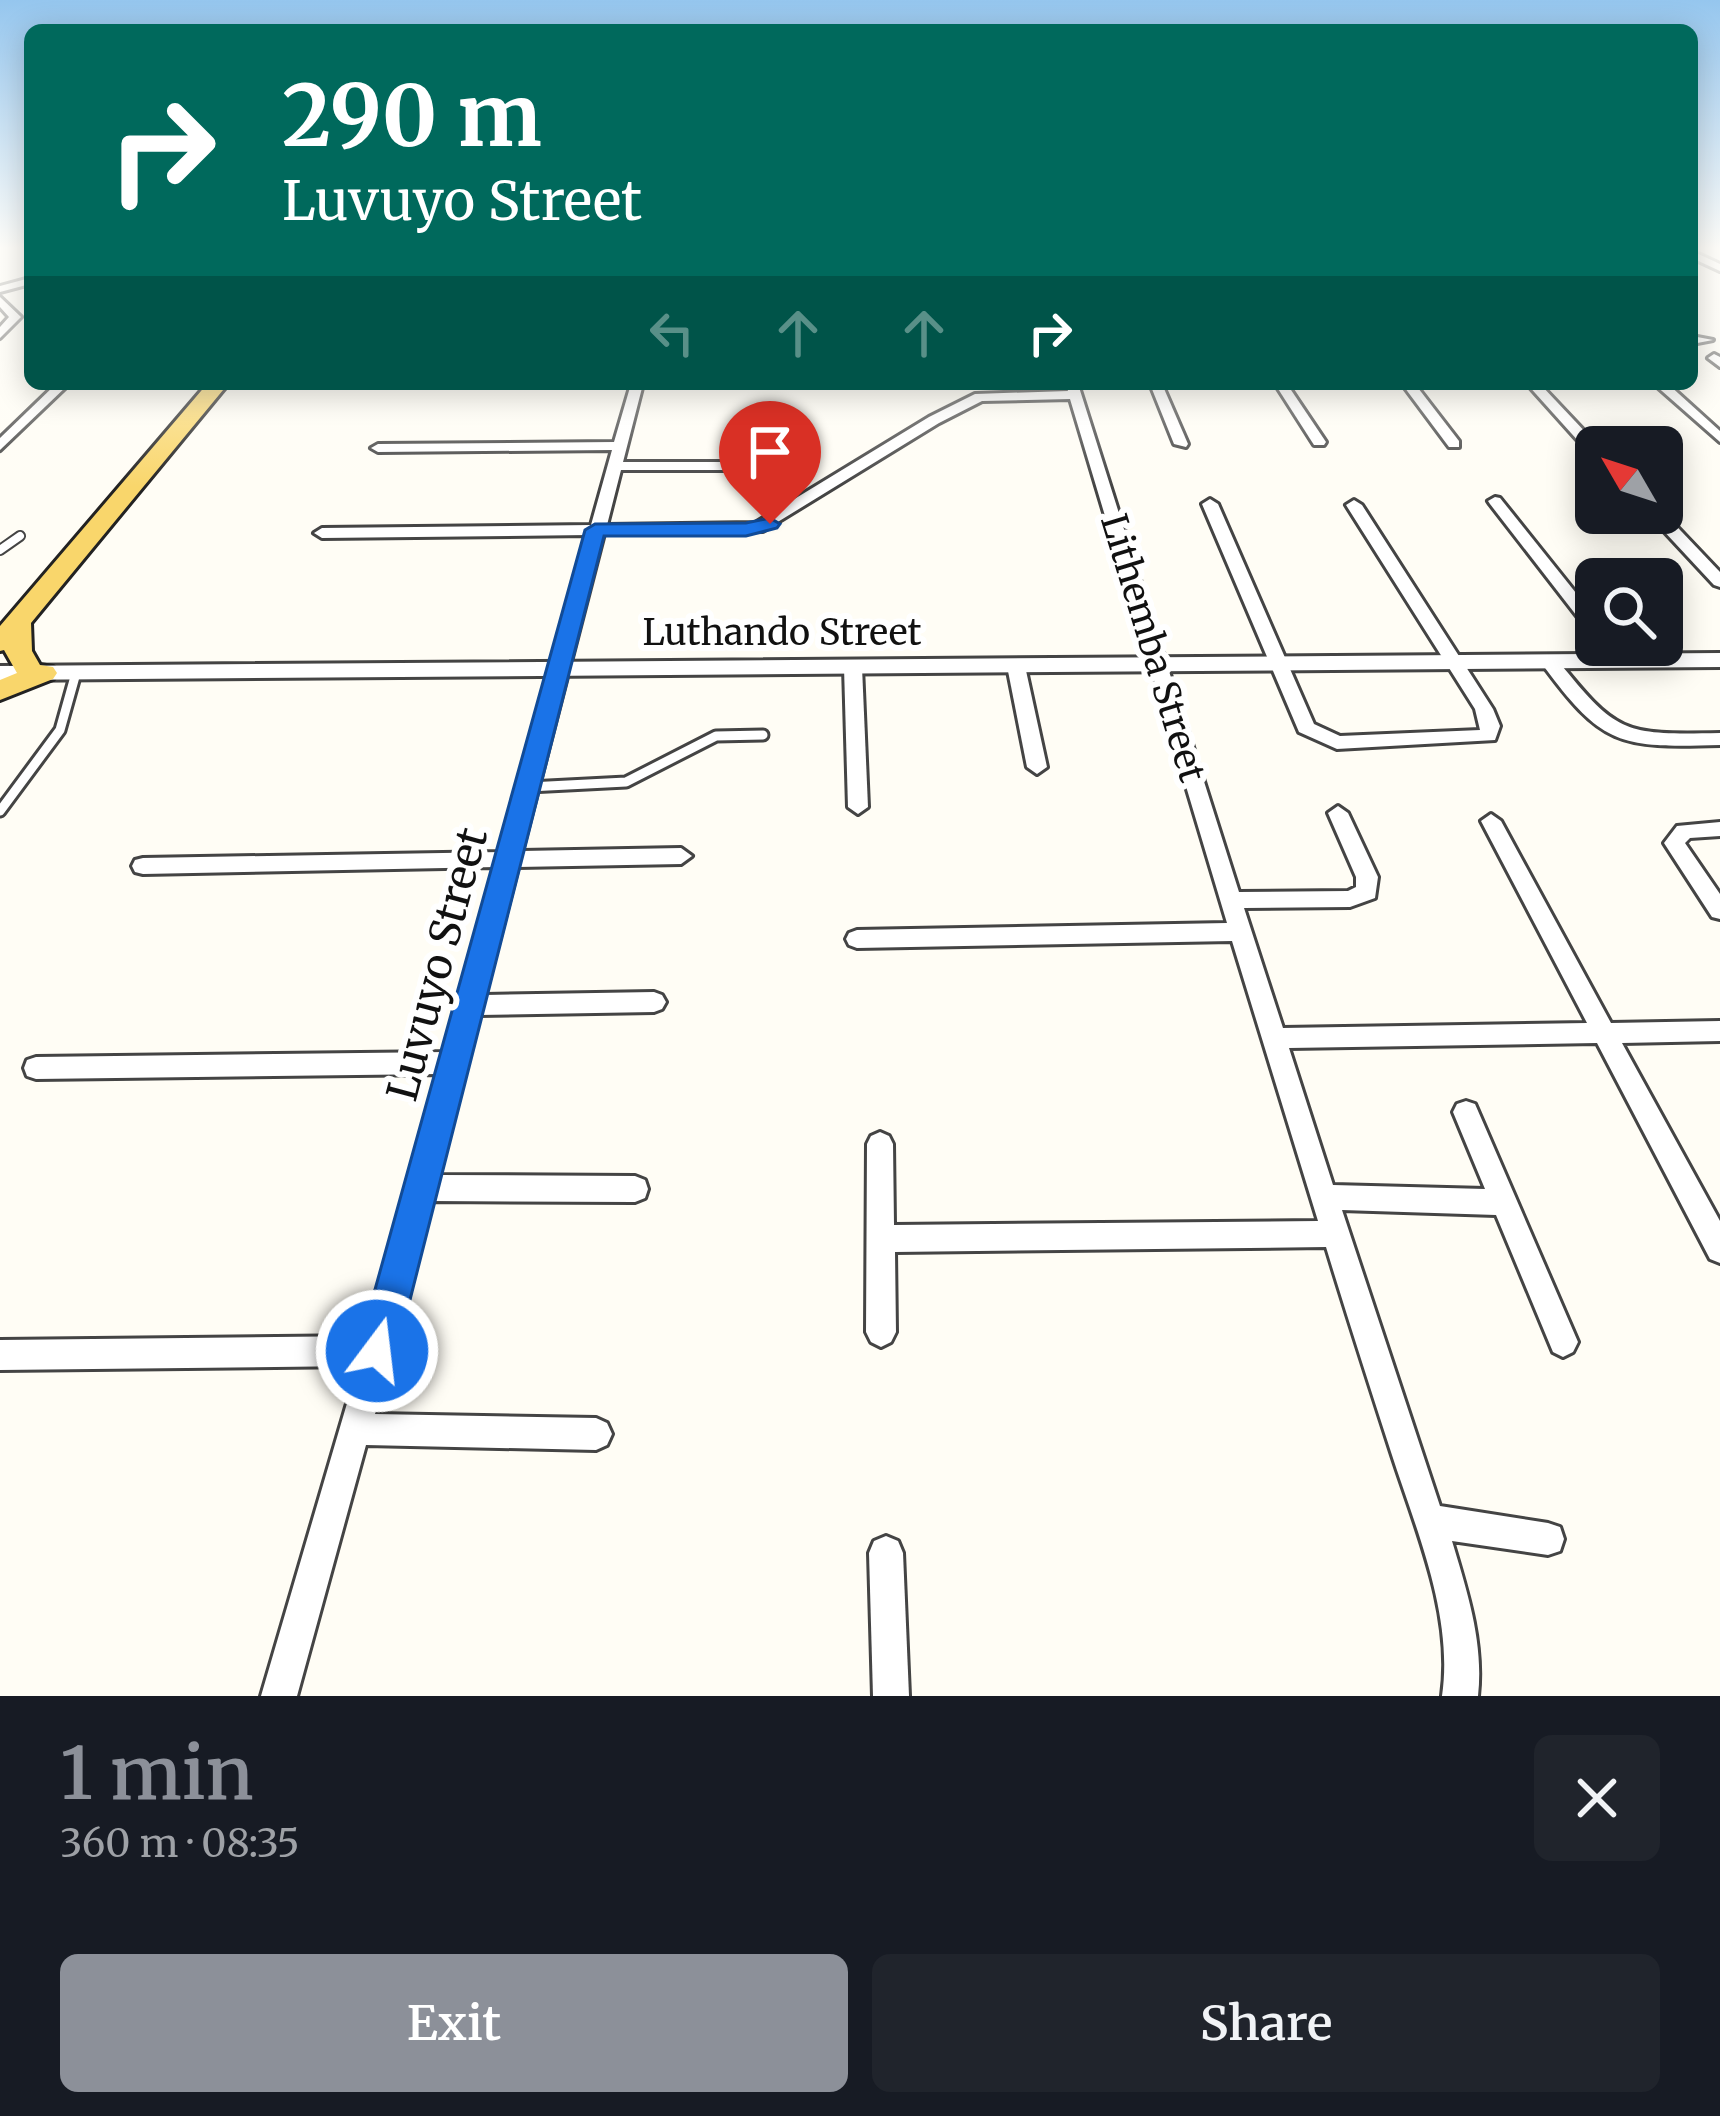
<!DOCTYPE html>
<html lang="en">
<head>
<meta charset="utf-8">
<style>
	:root { --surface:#171b24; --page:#20242c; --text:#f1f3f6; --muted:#9ea1a6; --accent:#8c9099 }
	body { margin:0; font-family:Merriweather,serif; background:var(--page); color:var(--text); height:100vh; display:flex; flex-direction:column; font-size:45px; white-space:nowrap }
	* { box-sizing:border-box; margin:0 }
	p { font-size:39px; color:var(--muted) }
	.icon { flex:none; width:66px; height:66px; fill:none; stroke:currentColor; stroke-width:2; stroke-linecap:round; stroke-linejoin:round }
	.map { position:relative; height:1696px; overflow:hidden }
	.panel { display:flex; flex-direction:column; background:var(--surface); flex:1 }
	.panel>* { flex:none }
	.top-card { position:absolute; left:24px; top:24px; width:1674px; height:366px; border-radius:18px; box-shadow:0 6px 30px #0003; background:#00695c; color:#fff; overflow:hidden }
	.needle { width:78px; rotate:309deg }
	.fabs { position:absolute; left:1575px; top:426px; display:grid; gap:24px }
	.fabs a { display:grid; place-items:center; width:108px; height:108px; border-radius:18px; background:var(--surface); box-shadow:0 6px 30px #0003; font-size:60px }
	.pin { position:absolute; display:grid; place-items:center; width:102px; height:102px; color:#fff; margin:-123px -51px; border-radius:50% 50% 50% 0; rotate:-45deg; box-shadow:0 0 12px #0007 }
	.pin .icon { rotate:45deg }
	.me { position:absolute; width:132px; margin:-66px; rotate:15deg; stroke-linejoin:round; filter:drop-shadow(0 0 9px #0008) }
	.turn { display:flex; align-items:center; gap:42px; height:252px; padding:0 60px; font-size:54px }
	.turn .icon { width:156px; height:156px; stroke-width:2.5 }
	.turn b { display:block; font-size:84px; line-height:102px }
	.lanes { display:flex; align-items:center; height:114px; padding:0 60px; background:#0003; justify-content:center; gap:60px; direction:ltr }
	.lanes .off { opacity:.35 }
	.round { display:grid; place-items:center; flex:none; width:126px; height:126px; border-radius:18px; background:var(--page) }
	.headline { display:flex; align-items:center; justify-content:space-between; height:204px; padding:0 60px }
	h1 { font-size:72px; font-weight:600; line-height:90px; color:var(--accent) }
	.button { display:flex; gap:24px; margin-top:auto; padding:24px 60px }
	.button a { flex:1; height:138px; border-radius:18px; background:var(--accent); color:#fff; font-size:48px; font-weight:600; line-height:138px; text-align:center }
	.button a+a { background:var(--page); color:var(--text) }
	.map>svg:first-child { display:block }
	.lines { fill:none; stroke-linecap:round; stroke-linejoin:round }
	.service-far1-casing { stroke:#444; stroke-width:12 }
	.service-casing { stroke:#444; stroke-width:15 }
	.minor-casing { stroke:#444; stroke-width:6 }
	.tertiary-casing { stroke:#444; stroke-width:6 }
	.primary-casing { stroke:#222; stroke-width:6 }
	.service-far1 { stroke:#fff; stroke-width:8 }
	.service { stroke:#fff; stroke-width:9 }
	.minor { fill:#fff; fill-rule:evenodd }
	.tertiary { fill:#fff; fill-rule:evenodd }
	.primary { fill:#f9d66b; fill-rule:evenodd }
	.route { fill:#1a73e8; stroke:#114b97; stroke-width:3 }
	.labels { text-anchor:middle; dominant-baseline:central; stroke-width:12; stroke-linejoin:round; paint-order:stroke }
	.street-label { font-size:36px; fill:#111; stroke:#fff }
	.near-street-label { font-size:42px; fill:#111; stroke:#fff }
</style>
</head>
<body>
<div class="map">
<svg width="1720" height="1696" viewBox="0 0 1720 1696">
	<rect width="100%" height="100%" fill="#fffdf5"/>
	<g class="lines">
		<g class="service-far1-casing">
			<path id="service-far1" d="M 0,550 L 20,536"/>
		</g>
		<g class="service-casing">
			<g id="service">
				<path d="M 529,787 L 626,782 L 716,736 L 763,735"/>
				<path d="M 0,811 L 60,730 L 76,673"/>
			</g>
		</g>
		<g class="minor-casing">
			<g id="minor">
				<path d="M 1692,251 L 1720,264 L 1720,271 L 1692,258 Z"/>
				<path d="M 30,278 L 30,284 L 0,292 L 0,286 Z"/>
				<path d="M 0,297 L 21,317 L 0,338 L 0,327 L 9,317 L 0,307 Z"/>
				<path d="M 1692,336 L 1713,340 L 1692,344 Z"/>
				<path d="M 1714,354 L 1720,357 L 1720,367 L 1708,358 Z"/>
				<path d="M 56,384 L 69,384 L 0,450 L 0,438 Z"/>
				<path d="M 631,384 L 643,384 L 623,462 L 763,462 L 770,466 L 763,470 L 621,470 L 607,525 L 755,523 L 929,417 L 975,394 L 1068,391 L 1066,384 L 1078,384 L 1239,892 L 1348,891 L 1356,887 L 1356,877 L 1328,813 L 1338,806 L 1348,813 L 1378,877 L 1375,898 L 1350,907 L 1244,908 L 1283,1028 L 1587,1023 L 1481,821 L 1491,814 L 1501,821 L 1611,1023 L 1720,1021 L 1720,1041 L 1622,1043 L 1720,1221 L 1720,1263 L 1710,1259 L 1597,1043 L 1289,1048 L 1333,1185 L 1485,1189 L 1453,1112 L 1457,1104 L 1466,1101 L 1475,1104 L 1578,1342 L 1573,1352 L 1563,1357 L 1553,1352 L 1496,1215 L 1342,1210 L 1440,1506 L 1548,1523 L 1560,1527 L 1564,1539 L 1560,1551 L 1548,1555 L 1452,1541 C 1467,1591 1484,1643 1478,1696 L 1442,1696 C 1454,1615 1415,1527 1391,1452 C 1369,1384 1347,1316 1326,1247 L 895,1252 L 896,1332 L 891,1342 L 881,1347 L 871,1342 L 866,1332 L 867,1144 L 871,1136 L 880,1132 L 889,1136 L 893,1144 L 894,1225 L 1318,1221 L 1232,941 L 857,948 L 849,945 L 846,939 L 849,933 L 857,930 L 1227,923 L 1070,399 L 982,401 L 939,423 L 763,531 L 604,534 L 522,851 L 681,848 L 692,856 L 681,864 L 518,867 L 485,995 L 654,992 L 662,995 L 666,1002 L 662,1009 L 654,1012 L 479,1015 L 438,1175 L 635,1176 L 645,1180 L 648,1189 L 645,1198 L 635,1202 L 431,1201 L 375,1414 L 596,1418 L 607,1423 L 612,1434 L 607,1445 L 596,1450 L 366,1445 L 297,1696 L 261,1696 L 358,1366 L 0,1370 L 0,1340 L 366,1336 L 439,1074 L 36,1079 L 27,1076 L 24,1068 L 27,1060 L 36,1057 L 445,1052 L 496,867 L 143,874 L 135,872 L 132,866 L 135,860 L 143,858 L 501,852 L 589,535 L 322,538 L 314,533 L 322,528 L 591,525 L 612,450 L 378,452 L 371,448 L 378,444 L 614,442 Z"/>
				<path d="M 1150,384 L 1162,384 L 1188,444 L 1186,447 L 1174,444 Z"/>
				<path d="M 1275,384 L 1287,384 L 1326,442 L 1324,445 L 1314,445 Z"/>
				<path d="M 1402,384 L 1415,384 L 1459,441 L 1459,447 L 1449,447 Z"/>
				<path d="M 1527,384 L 1540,384 L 1590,437 L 1590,443 L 1580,443 Z"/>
				<path d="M 1654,384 L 1668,384 L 1720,431 L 1720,442 Z"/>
				<path d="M 1495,497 L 1500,498 L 1596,618 L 1596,634 L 1590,633 L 1490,504 L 1488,501 Z"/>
				<path d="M 1210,499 L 1218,504 L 1314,724 L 1340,736 L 1480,730 L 1475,709 L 1346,505 L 1354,500 L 1362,505 L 1493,709 L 1500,726 L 1495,740 L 1337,749 L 1299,732 L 1202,504 Z"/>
				<path d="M 1662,511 L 1720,572 L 1720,587 L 1714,585 L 1647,513 Z"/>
				<path d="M 1549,656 L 1555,657 C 1617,734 1622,735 1720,733 L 1720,745 C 1618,748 1602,746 1540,661 Z"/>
				<path d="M 1016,660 L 1025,666 L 1047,767 L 1037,774 L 1027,767 L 1007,666 Z"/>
				<path d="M 853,661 L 862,667 L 868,807 L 858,814 L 848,807 L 844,667 Z"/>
				<path d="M 1720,822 L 1720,836 L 1690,838 L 1685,843 L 1720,894 L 1720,919 L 1712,917 L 1664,843 L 1677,826 Z"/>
				<path d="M 886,1536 L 898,1541 L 903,1553 L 909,1696 L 873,1696 L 869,1553 L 874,1541 Z"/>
			</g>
		</g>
		<g class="tertiary-casing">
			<path id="tertiary" d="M 1720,653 L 1720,667 L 0,680 L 0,666 Z"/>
		</g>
		<g class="primary-casing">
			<path id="primary" d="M 207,384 L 228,384 L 31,623 L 32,651 L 40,665 L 53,667 L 57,673 L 53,679 L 0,700 L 0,680 L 17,673 L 4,650 L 0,651 L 0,626 Z"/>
		</g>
		<use href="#service-far1" class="service-far1"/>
		<use href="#service" class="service"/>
		<use href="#minor" class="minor"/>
		<use href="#tertiary" class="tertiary"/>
		<use href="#primary" class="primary"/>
	</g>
	<linearGradient id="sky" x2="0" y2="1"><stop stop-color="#95c6ee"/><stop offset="0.51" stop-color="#fffefa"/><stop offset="1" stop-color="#fffefa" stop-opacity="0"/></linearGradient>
	<rect width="1720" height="487" fill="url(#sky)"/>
	<path class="route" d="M 770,518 L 780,524 L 777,528 L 746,536 L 604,536 L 397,1351 L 391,1365 L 377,1371 L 364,1365 L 358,1351 L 585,530 L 595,524 L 746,523 Z"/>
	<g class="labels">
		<g class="street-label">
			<text x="782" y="632">Luthando Street</text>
			<text transform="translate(1153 648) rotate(73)">Lithemba Street</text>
		</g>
		<g class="near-street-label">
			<text transform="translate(437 964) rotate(-75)">Luvuyo Street</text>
		</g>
	</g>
</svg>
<div class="fabs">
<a><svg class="needle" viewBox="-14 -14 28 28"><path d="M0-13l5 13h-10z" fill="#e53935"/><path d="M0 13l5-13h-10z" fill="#9ea1a6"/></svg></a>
<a><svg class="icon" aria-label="search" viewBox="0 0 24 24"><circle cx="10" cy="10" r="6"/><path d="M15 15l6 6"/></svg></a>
</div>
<div class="pin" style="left:770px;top:524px;background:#d93025"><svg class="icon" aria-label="arrive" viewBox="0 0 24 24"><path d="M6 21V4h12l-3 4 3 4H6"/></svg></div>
<svg class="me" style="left:377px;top:1351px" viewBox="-20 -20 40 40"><circle r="17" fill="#1a73e8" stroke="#fff" stroke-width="3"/><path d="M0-11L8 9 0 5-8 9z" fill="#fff"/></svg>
<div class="top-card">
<div class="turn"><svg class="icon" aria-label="right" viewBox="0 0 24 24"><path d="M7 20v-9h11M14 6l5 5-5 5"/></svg><div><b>290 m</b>Luvuyo Street</div></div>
<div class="lanes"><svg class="icon off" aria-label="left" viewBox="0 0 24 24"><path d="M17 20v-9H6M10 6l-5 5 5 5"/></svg><svg class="icon off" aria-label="ahead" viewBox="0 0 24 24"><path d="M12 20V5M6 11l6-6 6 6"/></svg><svg class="icon off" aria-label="ahead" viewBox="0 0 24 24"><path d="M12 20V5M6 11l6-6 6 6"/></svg><svg class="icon" aria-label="right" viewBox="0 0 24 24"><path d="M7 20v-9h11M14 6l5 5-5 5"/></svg></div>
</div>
</div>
<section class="panel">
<div class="headline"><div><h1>1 min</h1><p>360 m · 08:35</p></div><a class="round"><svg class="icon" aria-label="close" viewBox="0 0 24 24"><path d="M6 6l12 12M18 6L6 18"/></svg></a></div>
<div class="button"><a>Exit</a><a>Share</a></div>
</section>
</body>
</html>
